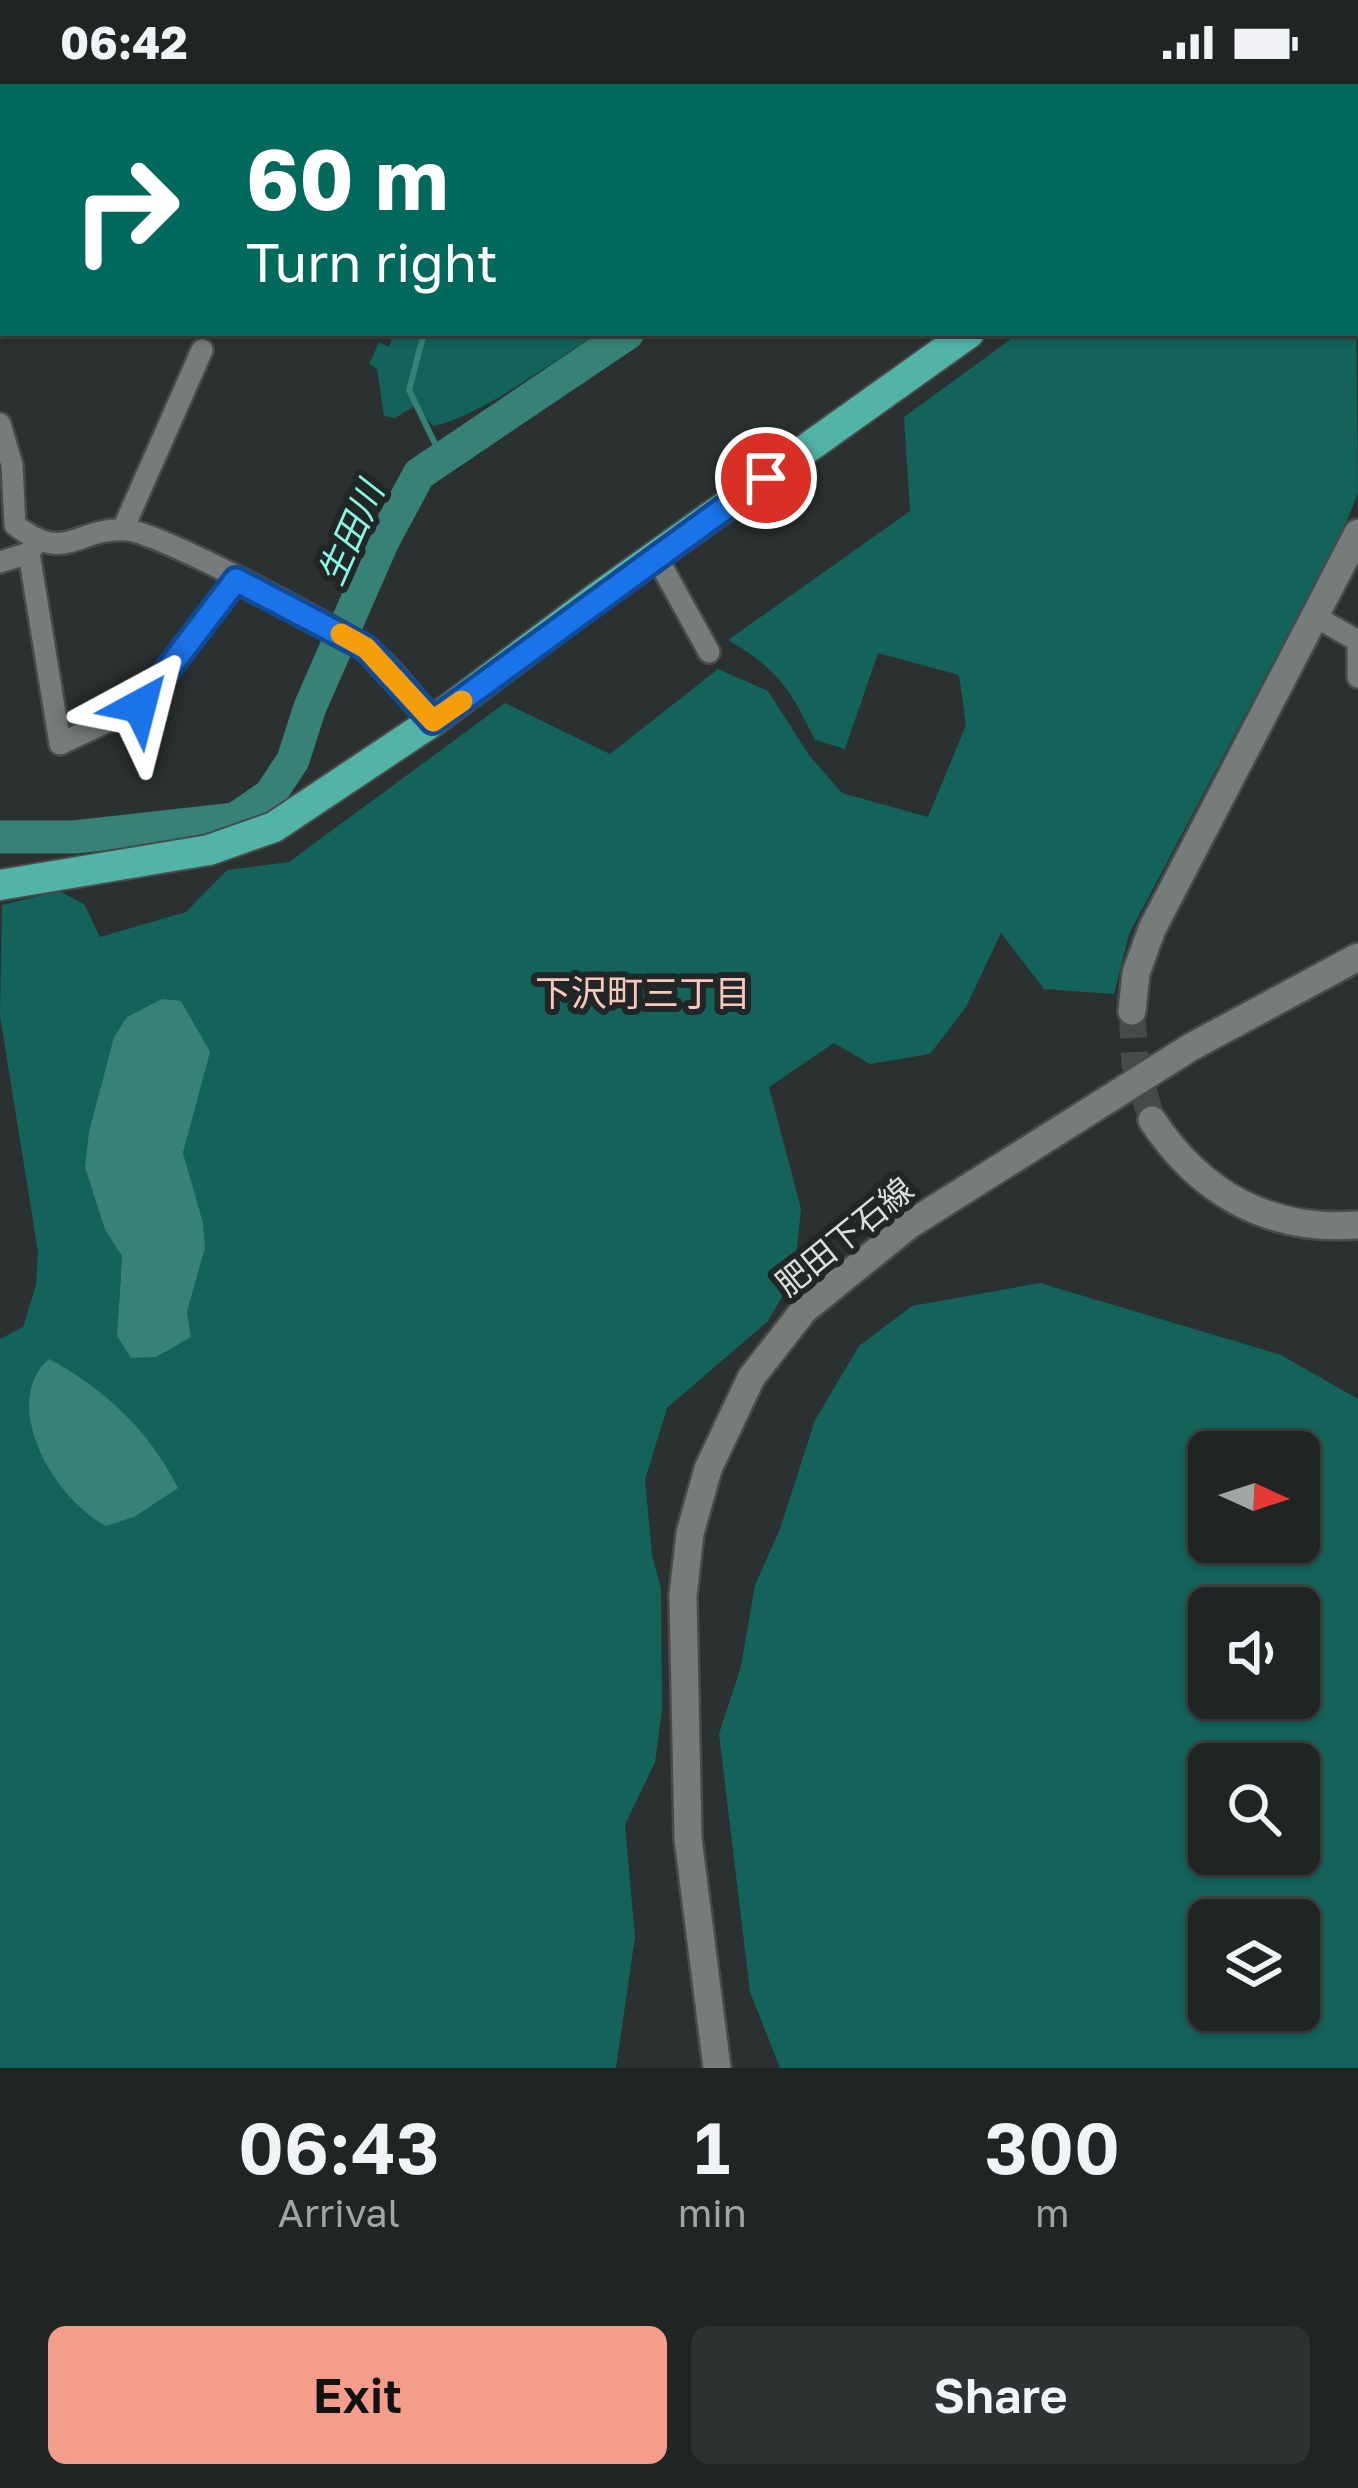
<!DOCTYPE html>
<html lang="en">
<head>
<meta charset="utf-8">
<style>
	:root { --surface:#202524; --page:#2d3131; --text:#f1f3f6; --muted:#a2a5a6; --line:#3d4241; --accent:#f49d8b }
	body { margin:0; font-family:"Golos Text","Noto Sans JP",sans-serif; background:var(--page); color:var(--text); height:100vh; display:flex; flex-direction:column; font-size:45px; white-space:nowrap }
	* { box-sizing:border-box; margin:0 }
	p { font-size:39px; color:var(--muted) }
	.icon { flex:none; width:66px; height:66px; fill:none; stroke:currentColor; stroke-width:2; stroke-linecap:round; stroke-linejoin:round }
	.map { position:relative; height:1984px; overflow:hidden }
	.drawer { display:flex; flex-direction:column; background:var(--surface); flex:1 }
	.drawer>* { flex:none }
	.guide { position:absolute; left:0px; top:0px; width:1359px; height:252px; box-shadow:0 3px 9px #0004,0 0 0 3px var(--line); background:#00695c; color:#fff; overflow:hidden }
	.needle { width:78px; rotate:93deg }
	.buttons { position:absolute; left:1188px; top:1347px; display:grid; gap:24px }
	.buttons a { display:grid; place-items:center; width:132px; height:132px; border-radius:18px; background:var(--surface); box-shadow:0 3px 9px #0004,0 0 0 3px var(--line); font-size:60px }
	.pin { position:absolute; display:grid; place-items:center; width:102px; height:102px; color:#fff; margin:-51px; border:6px solid #fff; border-radius:50%; box-shadow:0 3px 12px #0007 }
	.me { position:absolute; width:132px; margin:-66px; rotate:38deg; stroke-linejoin:round; filter:drop-shadow(0 0 9px #0008) }
	.turn { display:flex; align-items:center; gap:42px; height:252px; padding:0 48px; font-size:54px }
	.turn .icon { width:156px; height:156px; stroke-width:2.5 }
	.turn b { display:block; font-size:84px; line-height:102px }
	.eta { display:flex; justify-content:space-evenly; align-items:center; height:204px; text-align:center }
	.eta b { font-size:72px; font-weight:600; line-height:84px }
	.action { display:flex; gap:24px; margin-top:auto; padding:24px 48px }
	.action a { flex:1; height:138px; border-radius:18px; background:var(--accent); color:#111; font-size:48px; font-weight:600; line-height:138px; text-align:center }
	.action a+a { background:var(--page); color:var(--text) }
	.status { display:flex; justify-content:space-between; align-items:center; height:84px; padding:0 60px; background:var(--surface); direction:ltr }
	.status svg { height:33px; fill:currentColor }
	.map>svg:first-child { display:block }
	.forest { fill:#13635a; fill-rule:evenodd }
	.water { fill:#378176 }
	.lines { fill:none; stroke-linecap:round; stroke-linejoin:round }
	.stream { stroke:#378176; stroke-width:6 }
	.river { stroke:#378176; stroke-width:33 }
	.secondary-tunnel { stroke:#444b4a; stroke-width:27; stroke-dasharray:27 14; stroke-linecap:butt }
	.street-casing { stroke:#474c4b; stroke-width:26 }
	.secondary-casing { stroke:#474c4b; stroke-width:32 }
	.primary-casing { stroke:#474c4b; stroke-width:34 }
	.street { stroke:#757c7b; stroke-width:21 }
	.secondary { stroke:#757c7b; stroke-width:27 }
	.primary { stroke:#52b3a7; stroke-width:30 }
	.route-casing { stroke:#114b97; stroke-width:30 }
	.route { stroke:#1a73e8; stroke-width:21 }
	.slow { stroke:#f59e0b; stroke-width:21 }
	.labels { text-anchor:middle; dominant-baseline:central; stroke-width:12; stroke-linejoin:round; paint-order:stroke }
	.street-label { font-size:33px; fill:#dadedd; stroke:#212726 }
	.water-label { font-size:36px; font-style:italic; fill:#89f7e6; stroke:#212726 }
	.neighbourhood-label { font-size:36px; fill:#fac8bc; stroke:#212726 }
</style>
</head>
<body>
<div class="status"><b>06:42</b><svg viewBox="0 0 49 12"><path d="M0 12V9h3v3zM5 12V6h3v6zM10 12V3h3v9zM15 12V0h3v12zM26 1h20v11H26zM47 4h2v5h-2z"/></svg></div>
<div class="map">
<svg width="1358" height="1984" viewBox="0 0 1358 1984">
	<rect width="100%" height="100%" fill="#2a3130"/>
	<g class="forest">
		<path d="M 1356,217 L 1358,409 L 1342,448 L 1129,850 L 1114,910 L 1044,905 L 1001,849 L 966,923 L 930,970 L 870,980 L 834,959 L 769,1003 L 801,1125 L 794,1192 L 768,1237 L 667,1324 L 645,1396 L 652,1471 L 661,1504 L 662,1626 L 655,1678 L 625,1741 L 635,1853 L 616,1984 L 0,1984 L 0,1255 L 23,1243 L 36,1201 L 38,1168 L 0,932 L 2,821 L 59,807 L 84,820 L 100,853 L 186,828 L 227,786 L 289,778 L 505,619 L 610,670 L 718,585 L 768,607 L 809,671 L 842,709 L 928,733 L 966,641 L 959,591 L 878,569 L 845,665 L 815,656 C 790,605 778,585 728,556 L 910,427 L 904,333 L 1019,249 L 1356,249 ZM 181,917 L 209,968 L 183,1069 L 205,1164 L 187,1228 L 191,1253 L 132,1274 L 117,1252 L 122,1172 L 105,1146 L 85,1085 L 114,953 Z"/>
		<path d="M 394,249 L 599,249 C 552,277 482,332 433,342 L 416,321 L 395,334 L 384,332 L 377,285 L 369,280 L 379,258 L 389,263 Z"/>
		<path d="M 1040,1199 L 1281,1271 L 1358,1315 L 1358,1984 L 780,1984 L 750,1908 L 719,1650 L 741,1582 L 755,1501 L 780,1445 L 815,1336 L 859,1262 L 912,1222 ZM 1299,1368 L 1299,1458 L 1209,1458 L 1209,1368 ZM 1209,1524 L 1299,1524 L 1299,1614 L 1209,1614 ZM 1299,1680 L 1299,1770 L 1209,1770 L 1209,1680 ZM 1299,1836 L 1299,1926 L 1209,1926 L 1209,1836 Z"/>
	</g>
	<g class="water">
		<path d="M 162,915 L 181,917 L 210,968 L 183,1069 L 203,1139 L 205,1164 L 187,1228 L 191,1253 L 156,1273 L 131,1274 L 117,1252 L 122,1172 L 105,1146 L 85,1084 L 89,1048 L 114,953 L 127,933 Z"/>
		<path d="M 49,1275 C 105,1305 149,1347 178,1404 L 134,1433 L 106,1442 C 50,1412 0,1317 49,1275 Z"/>
	</g>
	<g class="lines">
		<g class="stream">
			<path d="M 390,0 L 392,3"/>
			<path d="M 424,249 L 409,306 L 442,374"/>
		</g>
		<g class="river">
			<path d="M 1231,3 L 1236,0"/>
			<path d="M 0,753 L 74,753 L 235,735 L 270,711 L 293,676 L 310,623 L 383,457 L 419,390 L 628,249"/>
		</g>
		<path class="secondary-tunnel" d="M 1132,927 L 1135,979 L 1152,1036"/>
		<g class="street-casing">
			<g id="street">
				<path d="M 433,0 L 437,3"/>
				<path d="M 950,3 L 955,0"/>
				<path d="M 0,9 L 3,9"/>
				<path d="M 0,340 L 12,381 L 15,441 C 67,481 76,443 126,446 C 159,448 332,541 365,563 C 392,582 413,612 433,637"/>
				<path d="M 123,445 L 202,266"/>
				<path d="M 29,469 L 60,660 L 140,622 L 236,496"/>
				<path d="M 656,472 L 709,568"/>
				<path d="M 0,478 L 29,469 L 35,460"/>
				<path d="M 1316,533 L 1358,557"/>
				<path d="M 1358,564 L 1358,593"/>
			</g>
		</g>
		<g class="secondary-casing">
			<g id="secondary">
				<path d="M 1356,172 L 1358,175"/>
				<path d="M 1132,927 L 1136,889 L 1152,845 L 1358,449"/>
				<path d="M 1152,1036 C 1200,1109 1269,1148 1358,1141"/>
				<path d="M 717,1984 L 688,1754 L 683,1512 L 690,1449 L 708,1385 L 751,1294 L 804,1226 L 909,1141 L 1191,963 L 1358,873"/>
			</g>
		</g>
		<g class="primary-casing">
			<g id="primary">
				<path d="M 1333,3 L 1337,0"/>
				<path d="M 0,801 L 209,766 L 274,743 L 433,637 L 598,513 L 969,249"/>
			</g>
		</g>
		<use href="#street" class="street"/>
		<use href="#secondary" class="secondary"/>
		<use href="#primary" class="primary"/>
	</g>
	<g class="lines">
		<g class="route-casing">
			<path id="route" d="M 140,622 L 236,496 L 366,564 L 433,637 L 766,394"/>
		</g>
		<use href="#route" class="route"/>
		<path class="slow" d="M 341,550 L 366,564 L 433,637 L 462,617"/>
	</g>
	<g class="labels">
		<g class="street-label">
			<text transform="translate(844 1152) rotate(-39)">肥田下石線</text>
		</g>
		<g class="water-label">
			<text transform="translate(350 449) rotate(-66)">生田川</text>
		</g>
		<g class="neighbourhood-label">
			<text x="643" y="908">下沢町三丁目</text>
		</g>
	</g>
</svg>
<div class="buttons">
<a><svg class="needle" viewBox="-14 -14 28 28"><path d="M0-13l5 13h-10z" fill="#e53935"/><path d="M0 13l5-13h-10z" fill="#a2a5a6"/></svg></a>
<a><svg class="icon" aria-label="sound" viewBox="0 0 24 24"><path d="M4 9h4l5-4v14l-5-4H4zM17 9q2 3 0 6"/></svg></a>
<a><svg class="icon" aria-label="search" viewBox="0 0 24 24"><circle cx="10" cy="10" r="6"/><path d="M15 15l6 6"/></svg></a>
<a><svg class="icon" aria-label="layers" viewBox="0 0 24 24"><path d="M12 4l9 5-9 5-9-5zM3 14l9 5 9-5"/></svg></a>
</div>
<div class="pin" style="left:766px;top:394px;background:#d93025"><svg class="icon" aria-label="arrive" viewBox="0 0 24 24"><path d="M6 21V4h12l-3 4 3 4H6"/></svg></div>
<svg class="me" style="left:140px;top:622px" viewBox="-20 -20 40 40"><path d="M0-17L14 15 0 8-14 15z" fill="#1a73e8" stroke="#fff" stroke-width="4"/></svg>
<div class="guide">
<div class="turn"><svg class="icon" aria-label="right" viewBox="0 0 24 24"><path d="M7 20v-9h11M14 6l5 5-5 5"/></svg><div><b>60 m</b>Turn right</div></div>
</div>
</div>
<section class="drawer">
<div class="eta">
<div><b>06:43</b><p>Arrival</p></div>
<div><b>1</b><p>min</p></div>
<div><b>300</b><p>m</p></div>
</div>
<div class="action"><a>Exit</a><a>Share</a></div>
</section>
</body>
</html>
